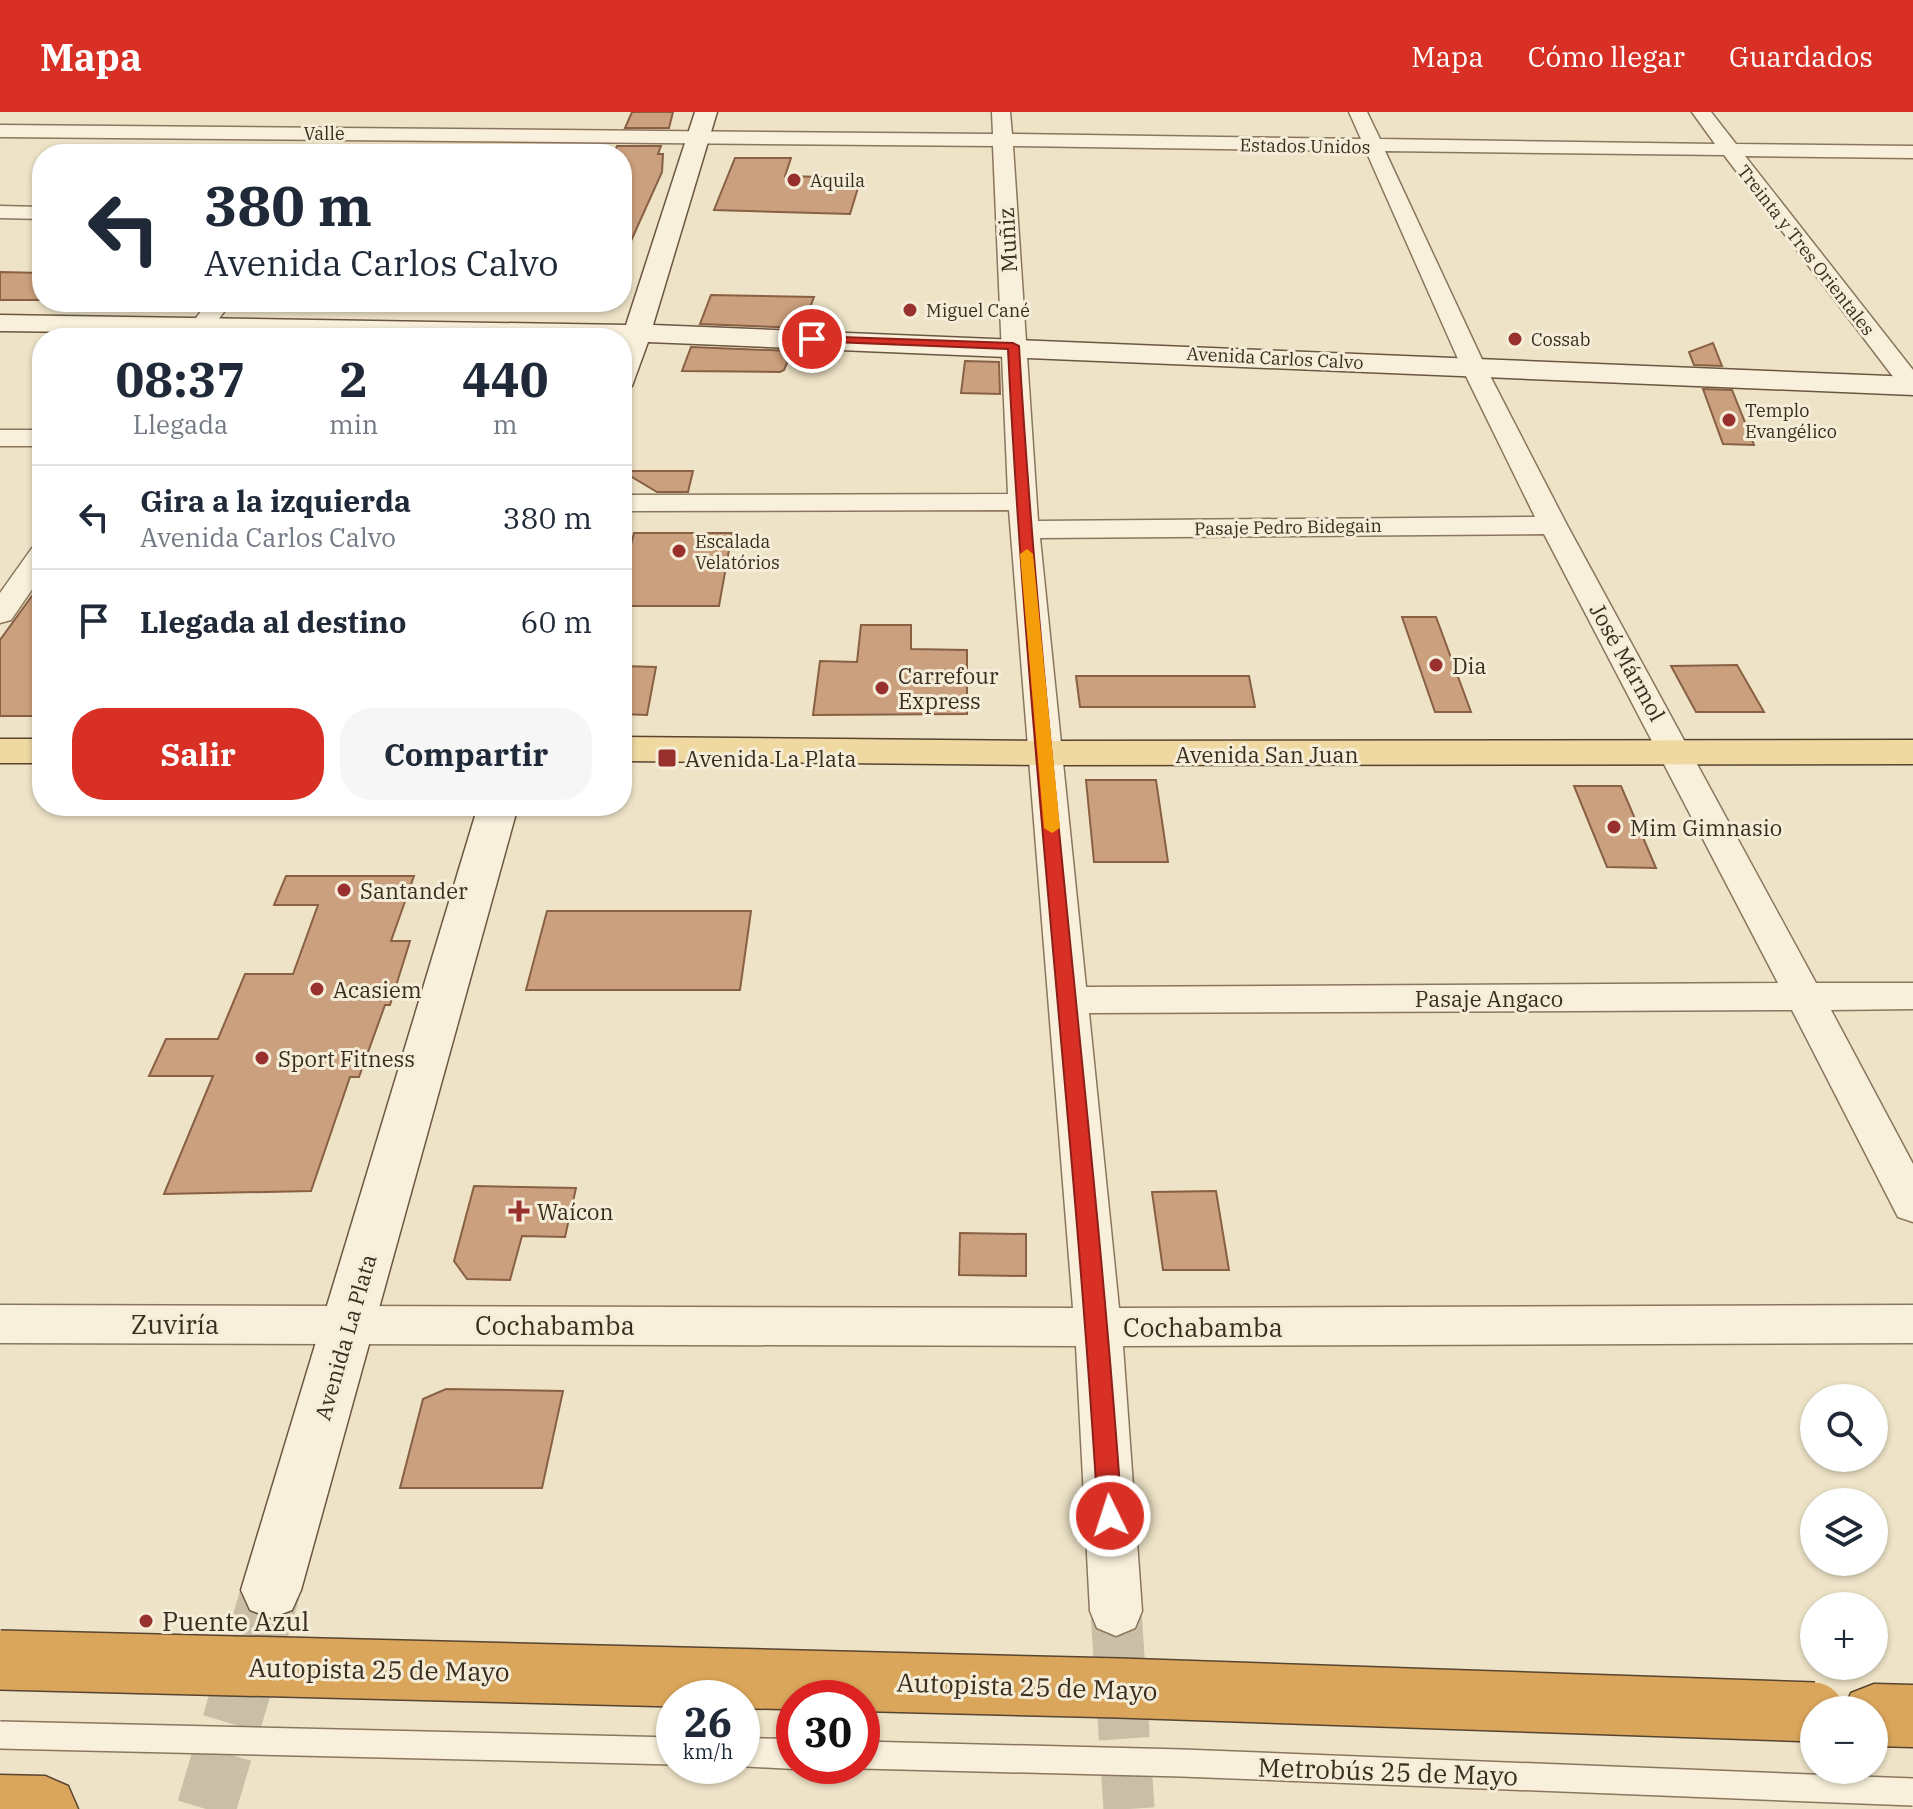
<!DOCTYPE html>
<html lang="es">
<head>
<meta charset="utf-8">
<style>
	:root { --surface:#fff; --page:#f6f6f7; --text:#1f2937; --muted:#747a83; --line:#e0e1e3; --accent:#d93025 }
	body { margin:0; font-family:"IBM Plex Serif",serif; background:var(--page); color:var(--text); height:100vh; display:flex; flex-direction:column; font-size:30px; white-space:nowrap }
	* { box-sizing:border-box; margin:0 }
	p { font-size:26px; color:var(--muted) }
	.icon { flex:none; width:44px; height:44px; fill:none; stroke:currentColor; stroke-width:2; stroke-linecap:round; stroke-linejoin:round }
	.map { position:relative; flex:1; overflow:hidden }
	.side { position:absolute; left:32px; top:216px; width:600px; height:488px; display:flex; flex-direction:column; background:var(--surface); border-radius:32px; box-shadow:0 2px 6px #0004 }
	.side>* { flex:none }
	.banner { position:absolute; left:32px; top:32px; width:600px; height:168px; border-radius:32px; box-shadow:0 2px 6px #0004; background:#fff; color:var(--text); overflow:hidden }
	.controls { position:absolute; left:1800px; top:1272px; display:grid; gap:16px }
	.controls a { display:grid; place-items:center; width:88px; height:88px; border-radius:50%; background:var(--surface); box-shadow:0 2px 6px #0004; font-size:40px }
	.speed { position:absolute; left:656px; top:1568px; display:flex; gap:16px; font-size:40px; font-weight:700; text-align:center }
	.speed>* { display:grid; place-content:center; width:104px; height:104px; border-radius:50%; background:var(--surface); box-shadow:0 2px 6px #0004; line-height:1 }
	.speed small { font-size:20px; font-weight:400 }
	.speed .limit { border:12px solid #d22; background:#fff; color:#111 }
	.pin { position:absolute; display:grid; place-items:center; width:68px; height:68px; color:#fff; margin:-34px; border:4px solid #fff; border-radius:50%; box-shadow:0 2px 8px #0007 }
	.me { position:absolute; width:88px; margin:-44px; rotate:356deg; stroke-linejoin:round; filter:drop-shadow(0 0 6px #0008) }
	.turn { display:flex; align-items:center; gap:28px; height:168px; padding:0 40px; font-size:36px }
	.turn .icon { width:104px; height:104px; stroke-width:2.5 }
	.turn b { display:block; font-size:56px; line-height:68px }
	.eta { display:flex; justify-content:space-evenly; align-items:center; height:136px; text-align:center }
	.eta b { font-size:48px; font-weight:700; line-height:56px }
	.action { display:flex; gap:16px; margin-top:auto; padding:16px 40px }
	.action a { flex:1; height:92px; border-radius:32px; background:var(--accent); color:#fff; font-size:32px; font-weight:700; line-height:92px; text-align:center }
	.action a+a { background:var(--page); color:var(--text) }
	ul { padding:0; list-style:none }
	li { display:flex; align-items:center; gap:24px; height:104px; padding:0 40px; border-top:2px solid var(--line) }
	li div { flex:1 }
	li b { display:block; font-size:30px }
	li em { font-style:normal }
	header { display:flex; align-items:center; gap:48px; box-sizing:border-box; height:112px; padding:0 40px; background:var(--accent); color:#fff }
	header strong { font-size:38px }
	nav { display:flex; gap:44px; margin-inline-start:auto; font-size:28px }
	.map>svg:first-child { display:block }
	.building { fill:#cba07e; stroke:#886043; stroke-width:2 }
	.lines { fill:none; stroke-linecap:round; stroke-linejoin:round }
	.minor-tunnel { stroke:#cabfa6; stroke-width:51; stroke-dasharray:51 26; stroke-linecap:butt }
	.secondary-tunnel { stroke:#cabfa6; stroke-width:59; stroke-dasharray:59 30; stroke-linecap:butt }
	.service-casing { stroke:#8a765d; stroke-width:3 }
	.minor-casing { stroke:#8a765d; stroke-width:3 }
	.secondary-casing { stroke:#6b5740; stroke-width:3 }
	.primary-casing { stroke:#584431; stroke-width:3 }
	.motorway-casing { stroke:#584431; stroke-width:3 }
	.service { fill:#f8f0db; fill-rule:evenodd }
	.minor { fill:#f8f0db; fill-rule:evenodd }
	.secondary { fill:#f8f0db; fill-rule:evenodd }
	.primary { fill:#efd9a1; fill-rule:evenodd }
	.motorway { fill:#daa65b; fill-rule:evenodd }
	.service-bridge-casing { stroke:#8a765d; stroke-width:30; stroke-linecap:butt }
	.motorway-bridge-casing { stroke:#584431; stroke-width:62; stroke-linecap:butt }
	.service-bridge { stroke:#f8f0db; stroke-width:27 }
	.motorway-bridge { stroke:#daa65b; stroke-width:59 }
	.route { fill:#d93025; stroke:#8d1f18; stroke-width:2 }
	.slow { fill:#f59e0b }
	.poi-dot { fill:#98302e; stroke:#f5edd7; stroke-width:3 }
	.labels { text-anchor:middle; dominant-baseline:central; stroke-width:6; stroke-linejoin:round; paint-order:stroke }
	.far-street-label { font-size:18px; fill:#3a2d20; stroke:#f5edd7 }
	.far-poi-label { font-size:18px; fill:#3a2d20; stroke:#f5edd7; text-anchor:start }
	.street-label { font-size:22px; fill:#3a2d20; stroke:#f5edd7 }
	.poi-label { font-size:22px; fill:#3a2d20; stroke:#f5edd7; text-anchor:start }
	.near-street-label { font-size:26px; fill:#3a2d20; stroke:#f5edd7 }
	.near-poi-label { font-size:26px; fill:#3a2d20; stroke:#f5edd7; text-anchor:start }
</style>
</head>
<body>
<header>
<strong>Mapa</strong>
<nav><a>Mapa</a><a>Cómo llegar</a><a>Guardados</a></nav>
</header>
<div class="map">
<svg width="1913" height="1697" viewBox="0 0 1913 1697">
	<rect width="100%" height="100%" fill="#eee3c7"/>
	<g class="building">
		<path d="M 632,0 L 673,0 L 669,16 L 625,16 Z"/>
		<path d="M 617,34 L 661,34 L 658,42 L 663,42 L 662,60 L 622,149 L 622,42 L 614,42 Z"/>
		<path d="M 735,46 L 791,46 L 785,64 L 861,66 L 850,102 L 714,98 Z"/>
		<path d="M 0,160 L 42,161 L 42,188 L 0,188 Z"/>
		<path d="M 711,183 L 814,185 L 802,216 L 700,212 Z"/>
		<path d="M 1713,231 L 1722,254 L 1694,253 L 1689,240 Z"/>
		<path d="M 691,235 L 792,239 L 784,258 L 780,260 L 682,259 Z"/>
		<path d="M 965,249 L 999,250 L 1000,282 L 961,281 Z"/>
		<path d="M 1703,277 L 1732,278 L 1754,333 L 1723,332 Z"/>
		<path d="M 622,359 L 693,359 L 688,380 L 657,380 Z"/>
		<path d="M 634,421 L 732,421 L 719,494 L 622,494 L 622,467 Z"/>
		<path d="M 42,470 L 42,604 L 0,604 L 0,528 Z"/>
		<path d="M 1402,505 L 1436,505 L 1471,600 L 1435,600 Z"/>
		<path d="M 861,513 L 911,513 L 911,537 L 967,538 L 967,602 L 813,603 L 820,549 L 857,550 Z"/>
		<path d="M 1737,553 L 1764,600 L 1696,600 L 1671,554 Z"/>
		<path d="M 622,554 L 656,555 L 647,603 L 622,602 Z"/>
		<path d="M 1076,564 L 1249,564 L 1255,595 L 1080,595 Z"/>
		<path d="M 1086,668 L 1156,668 L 1168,750 L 1094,750 Z"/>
		<path d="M 1574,674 L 1621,674 L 1656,756 L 1607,755 Z"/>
		<path d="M 286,764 L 414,764 L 391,829 L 410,829 L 390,893 L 385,893 L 359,965 L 350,965 L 311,1079 L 164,1082 L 213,964 L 149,964 L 166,927 L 218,927 L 245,862 L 293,862 L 318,793 L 274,793 Z"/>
		<path d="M 547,799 L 751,799 L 740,878 L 526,878 Z"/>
		<path d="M 474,1074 L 576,1076 L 565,1125 L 522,1124 L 510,1168 L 467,1167 L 454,1149 Z"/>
		<path d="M 1216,1079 L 1229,1158 L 1163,1158 L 1152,1080 Z"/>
		<path d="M 960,1121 L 1026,1122 L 1026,1164 L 959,1163 Z"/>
		<path d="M 446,1277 L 563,1279 L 542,1376 L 400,1376 L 423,1287 Z"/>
	</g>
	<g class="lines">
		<path class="minor-tunnel" d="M 1116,1499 L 1129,1697"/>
		<path class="secondary-tunnel" d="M 206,1697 L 271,1478"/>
		<g class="service-casing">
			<path id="service" d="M 742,1626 L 794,1627 L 794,1654 L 800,1654 L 794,1657 L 738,1654 L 742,1654 Z"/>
		</g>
		<g class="minor-casing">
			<g id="minor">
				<path d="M 992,0 L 1010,0 L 1012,22 L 1361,27 L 1349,0 L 1367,0 L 1380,27 L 1715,32 L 1692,0 L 1711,0 L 1736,32 L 1913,34 L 1913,46 L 1745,44 L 1913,258 L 1913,281 L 1904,279 L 1724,43 L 1385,39 L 1486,256 L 1567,413 L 1816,871 L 1913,871 L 1913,897 L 1831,898 L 1913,1052 L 1913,1110 L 1898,1105 L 1792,898 L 1089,901 L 1119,1196 L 1913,1193 L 1913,1231 L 1123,1234 L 1142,1499 L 1135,1516 L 1116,1524 L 1097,1516 L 1090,1499 L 1076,1234 L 0,1231 L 0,1193 L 1073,1196 L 1009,398 L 622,399 L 622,383 L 1008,382 L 993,34 L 0,25 L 0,13 L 993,22 ZM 1013,34 L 1366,39 L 1462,256 L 1535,405 L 1038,409 ZM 1544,422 L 1778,871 L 1086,875 L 1040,426 Z"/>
				<path d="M 0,94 L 42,95 L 42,107 L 0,106 Z"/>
				<path d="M 208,190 L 231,190 L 205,226 L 181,226 Z"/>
				<rect x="0" y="318" width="42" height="16"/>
				<path d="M 42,433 L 42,463 L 11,508 L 0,511 L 0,481 L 32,436 Z"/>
			</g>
		</g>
		<g class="secondary-casing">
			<g id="secondary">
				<path d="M 695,0 L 717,0 L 653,213 L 1913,265 L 1913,283 L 648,230 L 632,274 L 622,277 L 622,226 L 0,219 L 0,203 L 626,213 Z"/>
				<path d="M 478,694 L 518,694 L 301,1478 L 292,1498 L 271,1506 L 250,1498 L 241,1478 Z"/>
			</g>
		</g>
		<g class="primary-casing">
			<g id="primary">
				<path d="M 622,625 L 1046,629 L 1913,628 L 1913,652 L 1046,653 L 622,649 Z"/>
				<rect x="0" y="627" width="42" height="24"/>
			</g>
		</g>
		<g class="motorway-casing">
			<g id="motorway">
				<path d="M 1874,1572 L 1913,1573 L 1913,1635 L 1874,1634 L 1874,1598 L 1844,1598 L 1851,1581 Z"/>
				<path d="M 0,1663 L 45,1664 L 68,1674 L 78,1697 L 0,1697 Z"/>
			</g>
		</g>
		<use href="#service" class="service"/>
		<use href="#minor" class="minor"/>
		<use href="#secondary" class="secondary"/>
		<use href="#primary" class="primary"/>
		<use href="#motorway" class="motorway"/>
		<g class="service-bridge-casing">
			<g id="service-bridge">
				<path d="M 0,1623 L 674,1639"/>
				<path d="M 862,1643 L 1182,1651 L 1913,1680"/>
			</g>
		</g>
		<g class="motorway-bridge-casing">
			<path id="motorway-bridge" d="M 0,1548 L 1119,1576 L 1814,1600"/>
		</g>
		<use href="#service-bridge" class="service-bridge"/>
		<use href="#motorway-bridge" class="motorway-bridge"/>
	</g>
	<path class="route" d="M 812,224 L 1013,231 L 1019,234 C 1042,625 1095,1014 1122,1404 L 1119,1412 L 1110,1415 L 1101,1412 L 1098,1404 C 1075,1015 1027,627 1008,237 L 808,229 L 808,225 Z"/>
	<path class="slow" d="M 1027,437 L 1033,442 L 1060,716 L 1052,721 L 1044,716 L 1020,442 Z"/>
	<g class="poi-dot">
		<circle cx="794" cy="68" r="8"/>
		<circle cx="910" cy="198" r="8"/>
		<circle cx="1515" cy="227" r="8"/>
		<circle cx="1729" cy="308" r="8"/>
		<circle cx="679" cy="439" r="8"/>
		<circle cx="1436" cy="553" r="8"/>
		<circle cx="882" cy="576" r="8"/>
		<rect x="657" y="636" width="20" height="20" rx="4"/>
		<circle cx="1614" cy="715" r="8"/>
		<circle cx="344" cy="778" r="8"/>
		<circle cx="317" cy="877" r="8"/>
		<circle cx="262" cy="946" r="8"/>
		<path d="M515 1087h8v8h8v8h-8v8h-8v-8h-8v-8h8z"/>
		<circle cx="146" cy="1509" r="8"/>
	</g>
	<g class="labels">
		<g class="far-street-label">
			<text x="324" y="21">Valle</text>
			<text transform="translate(1305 34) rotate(1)">Estados Unidos</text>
			<text transform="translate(1806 138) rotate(52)">Treinta y Tres Orientales</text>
			<text transform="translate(1275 246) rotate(3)">Avenida Carlos Calvo</text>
			<text transform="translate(1288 415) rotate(-1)">Pasaje Pedro Bidegain</text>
		</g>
		<g class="far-poi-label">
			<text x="810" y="68">Aquila</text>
			<text x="926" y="198">Miguel Cané</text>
			<text x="1531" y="227">Cossab</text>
			<text x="1745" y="298">Templo<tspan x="1745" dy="21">Evangélico</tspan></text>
			<text x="695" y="429">Escalada<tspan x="695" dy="21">Velatórios</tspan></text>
		</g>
		<g class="street-label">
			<text transform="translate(1007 128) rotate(-93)">Muñiz</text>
			<text transform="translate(1628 550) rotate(61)">José Mármol</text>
			<text x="1267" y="642">Avenida San Juan</text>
			<text x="1489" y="886">Pasaje Angaco</text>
			<text transform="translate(345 1225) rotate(-74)">Avenida La Plata</text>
		</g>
		<g class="poi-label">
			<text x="1452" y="553">Dia</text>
			<text x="898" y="563">Carrefour<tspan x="898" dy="25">Express</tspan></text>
			<text x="685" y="646">Avenida La Plata</text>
			<text x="1630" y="715">Mim Gimnasio</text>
			<text x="360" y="778">Santander</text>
			<text x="333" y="877">Acasiem</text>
			<text x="278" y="946">Sport Fitness</text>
			<text x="537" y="1099">Waícon</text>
		</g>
		<g class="near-street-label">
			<text x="175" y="1212">Zuviría</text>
			<text x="555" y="1213">Cochabamba</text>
			<text x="1203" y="1215">Cochabamba</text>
			<text transform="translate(379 1557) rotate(1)">Autopista 25 de Mayo</text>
			<text transform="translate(1027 1574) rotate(2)">Autopista 25 de Mayo</text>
			<text transform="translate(1388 1659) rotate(2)">Metrobús 25 de Mayo</text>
		</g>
		<g class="near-poi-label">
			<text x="162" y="1509">Puente Azul</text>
		</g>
	</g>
</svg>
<div class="controls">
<a><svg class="icon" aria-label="search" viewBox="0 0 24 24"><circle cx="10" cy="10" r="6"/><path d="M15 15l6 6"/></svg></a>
<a><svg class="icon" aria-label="layers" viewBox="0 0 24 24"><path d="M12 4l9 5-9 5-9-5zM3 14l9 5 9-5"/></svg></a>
<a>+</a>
<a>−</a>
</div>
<div class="speed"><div>26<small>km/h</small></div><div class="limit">30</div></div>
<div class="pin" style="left:812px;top:227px;background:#d93025"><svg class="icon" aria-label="arrive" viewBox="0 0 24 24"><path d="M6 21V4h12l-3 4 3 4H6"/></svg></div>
<svg class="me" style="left:1110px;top:1404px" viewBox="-20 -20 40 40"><circle r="17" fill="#d93025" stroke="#fff" stroke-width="3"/><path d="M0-11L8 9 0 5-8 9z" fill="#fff"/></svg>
<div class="banner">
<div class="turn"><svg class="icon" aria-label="left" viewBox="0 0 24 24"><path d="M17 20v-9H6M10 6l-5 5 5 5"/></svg><div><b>380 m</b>Avenida Carlos Calvo</div></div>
</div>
<section class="side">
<div class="eta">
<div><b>08:37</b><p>Llegada</p></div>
<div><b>2</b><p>min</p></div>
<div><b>440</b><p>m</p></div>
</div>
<ul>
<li><svg class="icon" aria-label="left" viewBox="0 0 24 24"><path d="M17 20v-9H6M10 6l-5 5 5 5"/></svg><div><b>Gira a la izquierda</b><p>Avenida Carlos Calvo</p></div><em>380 m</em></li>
<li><svg class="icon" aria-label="arrive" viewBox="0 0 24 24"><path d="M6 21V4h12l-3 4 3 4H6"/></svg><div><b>Llegada al destino</b></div><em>60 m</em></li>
</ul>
<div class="action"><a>Salir</a><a>Compartir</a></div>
</section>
</div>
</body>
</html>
